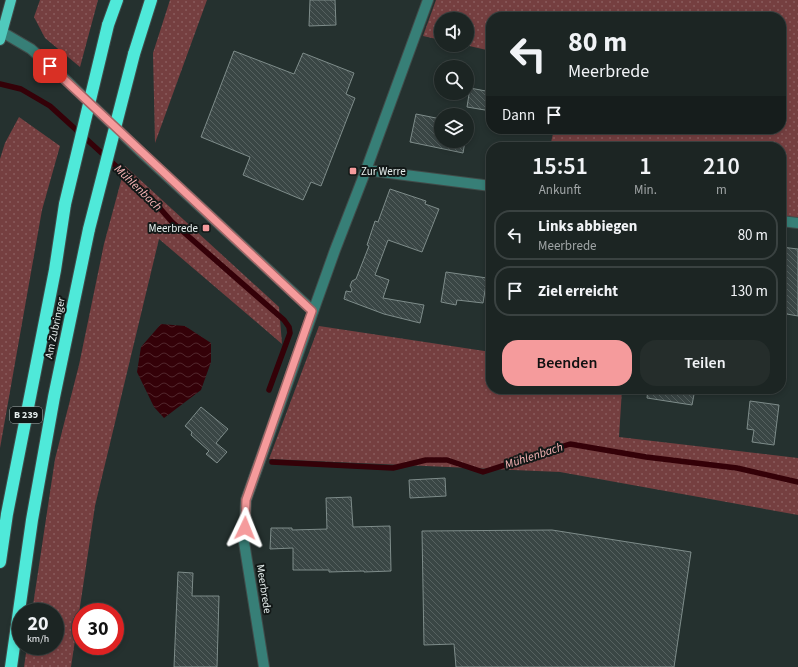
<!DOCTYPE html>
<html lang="de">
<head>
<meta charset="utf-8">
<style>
	:root { --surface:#1c2523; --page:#252d2b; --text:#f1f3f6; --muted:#a0a5a6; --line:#3a4241; --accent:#f59b9c }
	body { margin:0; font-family:"Source Sans 3",sans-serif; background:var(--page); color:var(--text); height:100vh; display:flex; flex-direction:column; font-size:15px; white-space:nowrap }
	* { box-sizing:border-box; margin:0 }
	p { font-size:13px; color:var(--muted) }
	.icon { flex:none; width:22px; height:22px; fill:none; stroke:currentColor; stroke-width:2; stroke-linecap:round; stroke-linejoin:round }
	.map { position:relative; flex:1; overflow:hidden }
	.details { position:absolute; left:486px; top:142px; width:300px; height:252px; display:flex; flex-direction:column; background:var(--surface); border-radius:16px; box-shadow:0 2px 6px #0003,0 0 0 1px var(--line) }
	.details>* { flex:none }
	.guide { position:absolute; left:486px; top:12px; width:300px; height:122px; border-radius:16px; box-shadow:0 2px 6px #0003,0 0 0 1px var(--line); background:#1c2523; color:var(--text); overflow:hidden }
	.fabs { position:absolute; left:434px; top:12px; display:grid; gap:8px }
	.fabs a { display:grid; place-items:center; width:40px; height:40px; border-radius:50%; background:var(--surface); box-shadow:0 2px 6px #0003,0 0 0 1px var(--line); font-size:20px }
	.speed { position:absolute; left:12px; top:603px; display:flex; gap:8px; font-size:20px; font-weight:700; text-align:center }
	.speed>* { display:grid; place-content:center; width:52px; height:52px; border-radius:50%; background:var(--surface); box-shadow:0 2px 6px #0003,0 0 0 1px var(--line); line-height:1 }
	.speed small { font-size:10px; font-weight:400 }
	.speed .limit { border:6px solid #d22; background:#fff; color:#111 }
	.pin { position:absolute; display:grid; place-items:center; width:34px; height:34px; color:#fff; margin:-17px; border-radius:8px; box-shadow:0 2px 6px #0006 }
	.me { position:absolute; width:44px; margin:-22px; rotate:2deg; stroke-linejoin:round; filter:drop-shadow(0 0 3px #0008) }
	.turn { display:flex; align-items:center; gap:14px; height:84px; padding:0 16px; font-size:18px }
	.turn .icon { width:52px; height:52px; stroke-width:2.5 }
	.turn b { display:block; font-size:28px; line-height:34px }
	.then { display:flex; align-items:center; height:38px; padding:0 16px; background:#0003; gap:8px; font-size:15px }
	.eta { display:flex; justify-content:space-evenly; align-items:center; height:68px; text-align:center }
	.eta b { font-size:24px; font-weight:600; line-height:28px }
	.button { display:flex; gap:8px; margin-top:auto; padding:8px 16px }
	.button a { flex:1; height:46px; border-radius:16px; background:var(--accent); color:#111; font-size:16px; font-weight:600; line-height:46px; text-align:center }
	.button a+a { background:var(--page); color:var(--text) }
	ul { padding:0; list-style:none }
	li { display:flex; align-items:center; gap:12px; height:50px; margin:0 8px 6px; padding:0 8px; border:2px solid var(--line); border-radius:16px }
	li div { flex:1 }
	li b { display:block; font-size:15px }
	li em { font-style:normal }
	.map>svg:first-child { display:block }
	.green { fill:url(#green-dots) }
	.water { fill:url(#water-waves) }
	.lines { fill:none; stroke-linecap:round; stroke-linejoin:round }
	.stream { stroke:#340108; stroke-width:5.5 }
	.building { fill:url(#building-back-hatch); stroke:#7e8c8a }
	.minor-casing { stroke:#404c4a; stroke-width:12 }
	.major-casing { stroke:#404c4a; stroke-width:12 }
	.highway-casing { stroke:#404c4a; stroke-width:14 }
	.minor { stroke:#377f77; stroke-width:10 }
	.major { stroke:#50cabd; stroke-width:10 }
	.highway { stroke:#4fe9d9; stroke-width:12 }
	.highway-bridge-casing { stroke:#404c4a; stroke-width:14; stroke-linecap:butt }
	.highway-bridge { stroke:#4fe9d9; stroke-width:12 }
	.route-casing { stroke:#9f6565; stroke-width:10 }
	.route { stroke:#f59b9c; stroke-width:7 }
	.poi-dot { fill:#f59b9c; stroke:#121817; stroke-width:1.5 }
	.labels { text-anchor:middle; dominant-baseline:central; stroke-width:4; stroke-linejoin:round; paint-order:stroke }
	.shield { fill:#121817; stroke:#a7aeae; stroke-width:1 }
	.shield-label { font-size:10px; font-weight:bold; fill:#e7efee }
	.poi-label { font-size:11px; fill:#e7efee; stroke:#121817; text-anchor:start }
	.street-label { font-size:11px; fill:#e7efee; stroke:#121817 }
	.water-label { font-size:12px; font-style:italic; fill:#f9b5b6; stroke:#121817 }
</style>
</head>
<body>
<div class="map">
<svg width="798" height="667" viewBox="0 0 798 667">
	<defs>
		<pattern id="green-dots" width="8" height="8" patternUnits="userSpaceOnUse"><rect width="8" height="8" fill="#753f40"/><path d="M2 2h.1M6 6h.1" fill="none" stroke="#895b5c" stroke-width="1.8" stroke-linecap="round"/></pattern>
		<pattern id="water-waves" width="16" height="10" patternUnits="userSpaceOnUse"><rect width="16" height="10" fill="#340108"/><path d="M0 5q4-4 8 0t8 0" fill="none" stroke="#51262c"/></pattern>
		<pattern id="building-back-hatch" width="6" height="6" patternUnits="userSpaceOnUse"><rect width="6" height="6" fill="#3a4645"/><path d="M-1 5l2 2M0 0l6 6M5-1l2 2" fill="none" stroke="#566160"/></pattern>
	</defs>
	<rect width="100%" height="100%" fill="#25312f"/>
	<g class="green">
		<path d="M 40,0 L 98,0 L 80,67 L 45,38 L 34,17 Z"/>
		<path d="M 170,0 L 207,0 L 155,143 L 153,53 Z"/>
		<path d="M 436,0 L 798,0 L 798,218 L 781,216 L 781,147 L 550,147 L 554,129 L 781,129 L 781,17 L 491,17 L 491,51 L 465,45 L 467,45 L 467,19 L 441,19 L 441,40 L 423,36 Z"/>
		<path d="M 19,117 L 60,146 L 42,210 L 0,448 L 0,159 L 5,143 Z"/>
		<path d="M 125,166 L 279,307 L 282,344 L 159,239 L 95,506 L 71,667 L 24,667 L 27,646 L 55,646 L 55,612 L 32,612 L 55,459 L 79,365 L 104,244 Z"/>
		<path d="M 319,326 L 491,352 L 491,389 L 622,389 L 619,437 L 798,458 L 798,515 L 560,472 L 269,459 Z"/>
	</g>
	<path class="water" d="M 161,324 L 185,326 L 211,343 L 211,362 L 201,390 L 164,418 L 154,407 L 137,372 L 141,347 Z"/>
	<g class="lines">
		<g class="stream">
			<path d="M 0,84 L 21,89 L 50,106 L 150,197 L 172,222 L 284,320 L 289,327 L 290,333 L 269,390"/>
			<path d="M 272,462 L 393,468 L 426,460 L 447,460 L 483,472 L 570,444 L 646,457 L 737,468 L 798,482"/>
		</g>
	</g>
	<g class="building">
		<path d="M 310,0 L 335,0 L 336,25 L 309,26 Z"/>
		<path d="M 234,51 L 294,74 L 303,53 L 354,73 L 346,94 L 355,98 L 321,186 L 311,182 L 303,200 L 243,175 L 250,157 L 201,137 Z"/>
		<path d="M 470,88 L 491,92 L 491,111 L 467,107 Z"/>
		<path d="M 416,114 L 441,119 L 441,141 L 465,141 L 463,153 L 410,142 Z"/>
		<path d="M 390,189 L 426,201 L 425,204 L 439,209 L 422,252 L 388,240 L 375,275 L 389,280 L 383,298 L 424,305 L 420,323 L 384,314 L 344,299 L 346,291 L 351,292 L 352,290 L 350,286 L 352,281 L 356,279 L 369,246 L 367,245 L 375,221 L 378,222 Z"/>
		<path d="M 781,247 L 798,249 L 798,316 L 781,313 Z"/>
		<path d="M 446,272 L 487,278 L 483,303 L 457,300 L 456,305 L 441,302 Z"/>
		<path d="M 648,389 L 695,389 L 692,405 L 647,398 Z"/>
		<path d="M 750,401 L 779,405 L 774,445 L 752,442 L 754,430 L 747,429 Z"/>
		<path d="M 201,407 L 228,429 L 216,443 L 227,452 L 217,463 L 206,454 L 209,451 L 191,435 L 192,432 L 185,426 Z"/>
		<path d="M 445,478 L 446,496 L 410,498 L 409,480 Z"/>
		<path d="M 351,497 L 353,527 L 390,526 L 391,571 L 364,572 L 364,571 L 329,572 L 329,570 L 293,570 L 293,548 L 270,549 L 271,528 L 292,528 L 292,530 L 327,529 L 326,498 Z"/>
		<path d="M 552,530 L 691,552 L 674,667 L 456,667 L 454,644 L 424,645 L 422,531 Z"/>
		<path d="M 178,572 L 193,573 L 192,596 L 219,596 L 217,667 L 174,667 Z"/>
	</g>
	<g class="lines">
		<g class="minor-casing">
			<g id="minor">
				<path d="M 2,32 L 31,49 L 68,82 L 143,154 L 313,311"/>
				<path d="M 366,170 L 491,186"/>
				<path d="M 781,221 L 798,223"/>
				<path d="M 264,667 L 244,542 L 246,500 L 335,250 L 366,170 L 428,0"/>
			</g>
		</g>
		<g class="major-casing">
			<path id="major" d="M 0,40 L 11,0"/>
		</g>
		<g class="highway-casing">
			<g id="highway">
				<path d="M 108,25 L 117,0"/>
				<path d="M 134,54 L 151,0"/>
				<path d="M 0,562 L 7,514 L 55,270 L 65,204"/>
				<path d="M 11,667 L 32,520 L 54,397 L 89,229"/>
			</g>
		</g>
		<use href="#minor" class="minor"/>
		<use href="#major" class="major"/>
		<use href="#highway" class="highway"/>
		<g class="highway-bridge-casing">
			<g id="highway-bridge">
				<path d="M 65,204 L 108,25"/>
				<path d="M 89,229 L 134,54"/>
			</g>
		</g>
		<use href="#highway-bridge" class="highway-bridge"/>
	</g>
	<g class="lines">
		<g class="route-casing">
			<path id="route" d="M 50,66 L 312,311 L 246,500 L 245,528"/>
		</g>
		<use href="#route" class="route"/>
	</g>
	<g class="poi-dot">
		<rect x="349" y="167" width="8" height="8" rx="2"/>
		<rect x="202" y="224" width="8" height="8" rx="2"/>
	</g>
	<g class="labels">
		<rect class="shield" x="10" y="407" width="32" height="16" rx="3"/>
		<g class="shield-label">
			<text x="26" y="415">B 239</text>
		</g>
		<g class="poi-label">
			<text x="361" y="171">Zur Werre</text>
			<text x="198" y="228" text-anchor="end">Meerbrede</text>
		</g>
		<g class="street-label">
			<text transform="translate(55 328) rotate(-78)">Am Zubringer</text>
			<text transform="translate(264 589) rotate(81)">Meerbrede</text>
		</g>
		<g class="water-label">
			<text transform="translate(138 188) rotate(44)">Mühlenbach</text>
			<text transform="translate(534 456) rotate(-18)">Mühlenbach</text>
		</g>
	</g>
</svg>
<div class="fabs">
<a><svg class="icon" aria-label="sound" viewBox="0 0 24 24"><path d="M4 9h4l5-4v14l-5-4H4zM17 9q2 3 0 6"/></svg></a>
<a><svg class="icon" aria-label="search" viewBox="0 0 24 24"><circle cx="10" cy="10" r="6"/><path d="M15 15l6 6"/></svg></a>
<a><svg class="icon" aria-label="layers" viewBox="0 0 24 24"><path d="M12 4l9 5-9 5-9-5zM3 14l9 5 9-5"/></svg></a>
</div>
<div class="speed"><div>20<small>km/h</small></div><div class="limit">30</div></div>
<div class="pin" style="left:50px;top:66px;background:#d93025"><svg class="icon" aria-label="arrive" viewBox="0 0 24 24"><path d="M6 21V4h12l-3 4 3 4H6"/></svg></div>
<svg class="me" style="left:245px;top:528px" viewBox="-20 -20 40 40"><path d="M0-17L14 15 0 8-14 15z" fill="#f59b9c" stroke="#fff" stroke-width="4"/></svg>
<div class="guide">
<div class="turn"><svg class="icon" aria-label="left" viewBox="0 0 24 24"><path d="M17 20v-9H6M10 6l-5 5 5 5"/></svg><div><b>80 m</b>Meerbrede</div></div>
<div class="then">Dann<svg class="icon" aria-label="arrive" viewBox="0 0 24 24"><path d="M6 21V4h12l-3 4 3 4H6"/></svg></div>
</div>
<section class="details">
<div class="eta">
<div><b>15:51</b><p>Ankunft</p></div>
<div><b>1</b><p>Min.</p></div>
<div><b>210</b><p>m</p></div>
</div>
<ul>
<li><svg class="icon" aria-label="left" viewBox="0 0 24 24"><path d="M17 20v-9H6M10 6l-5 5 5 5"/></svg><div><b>Links abbiegen</b><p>Meerbrede</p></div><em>80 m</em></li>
<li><svg class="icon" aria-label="arrive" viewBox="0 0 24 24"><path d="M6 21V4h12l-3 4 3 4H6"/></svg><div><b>Ziel erreicht</b></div><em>130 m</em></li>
</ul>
<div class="button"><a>Beenden</a><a>Teilen</a></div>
</section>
</div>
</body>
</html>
